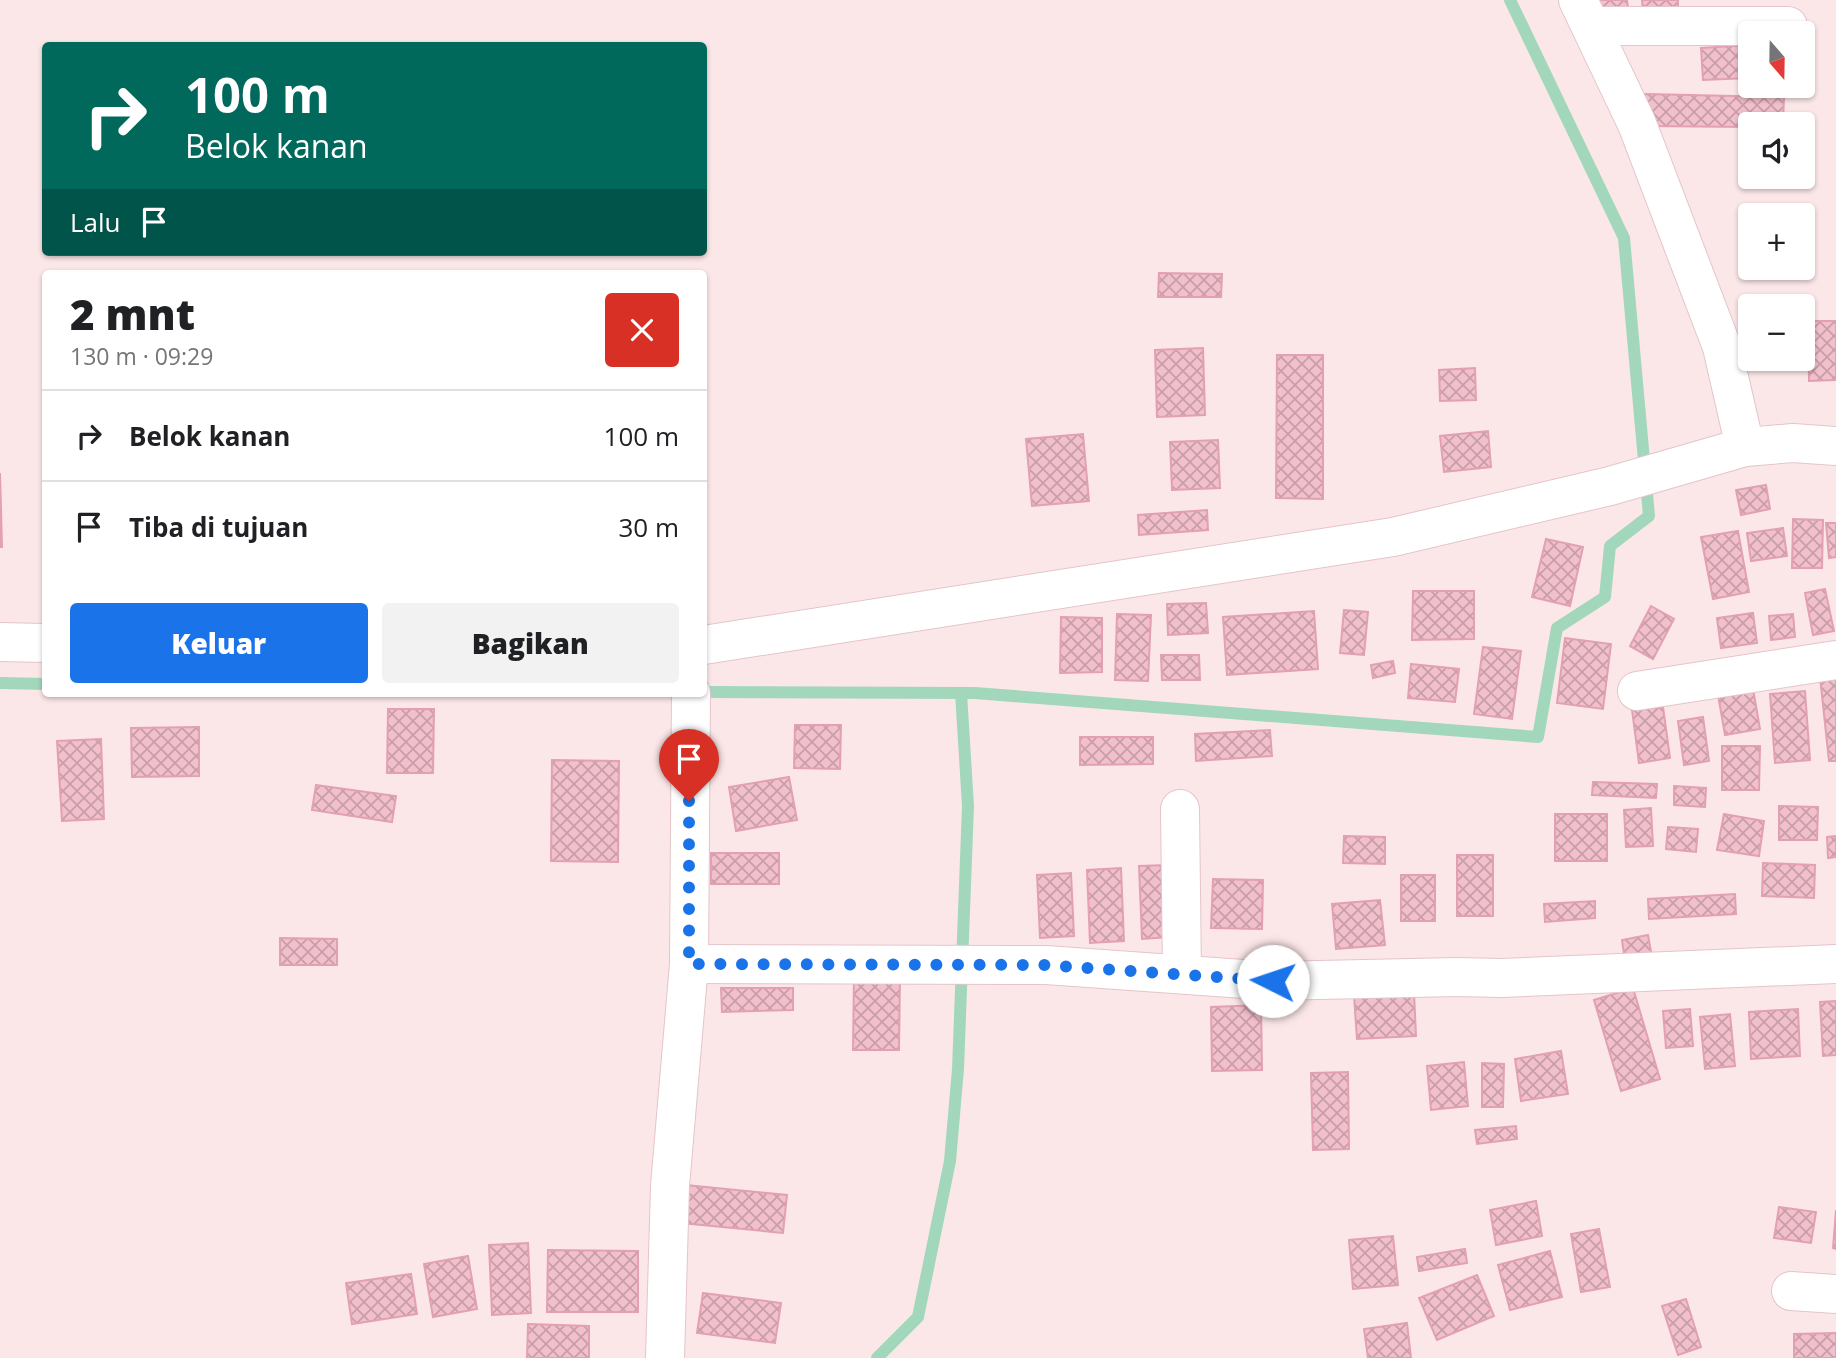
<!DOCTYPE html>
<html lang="id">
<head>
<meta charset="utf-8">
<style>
	:root { --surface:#fff; --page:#f2f2f2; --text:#202124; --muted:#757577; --line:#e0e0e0; --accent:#1a73e8 }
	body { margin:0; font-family:"Open Sans",sans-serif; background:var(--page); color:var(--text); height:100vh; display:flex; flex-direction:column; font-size:26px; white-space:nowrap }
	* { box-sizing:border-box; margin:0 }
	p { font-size:23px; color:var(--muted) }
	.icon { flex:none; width:38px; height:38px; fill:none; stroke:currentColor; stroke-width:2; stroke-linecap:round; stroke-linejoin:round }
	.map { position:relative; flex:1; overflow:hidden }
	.drawer { position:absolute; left:42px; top:270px; width:665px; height:427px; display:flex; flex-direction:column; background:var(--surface); border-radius:7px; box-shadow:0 2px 5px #0004 }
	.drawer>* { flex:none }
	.banner { position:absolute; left:42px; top:42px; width:665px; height:214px; border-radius:7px; box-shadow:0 2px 5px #0004; background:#00695c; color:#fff; overflow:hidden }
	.needle { width:46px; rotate:160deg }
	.fabs { position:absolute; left:1738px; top:21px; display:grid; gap:14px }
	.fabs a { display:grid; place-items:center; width:77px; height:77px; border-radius:7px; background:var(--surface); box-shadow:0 2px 5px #0004; font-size:35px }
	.pin { position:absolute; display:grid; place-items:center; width:60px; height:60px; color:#fff; margin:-72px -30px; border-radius:50% 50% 50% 0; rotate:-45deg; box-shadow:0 0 7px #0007 }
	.pin .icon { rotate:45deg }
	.me { position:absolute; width:77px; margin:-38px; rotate:274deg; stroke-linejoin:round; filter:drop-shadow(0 0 5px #0008) }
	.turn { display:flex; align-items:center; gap:24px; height:147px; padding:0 28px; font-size:32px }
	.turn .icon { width:91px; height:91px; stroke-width:2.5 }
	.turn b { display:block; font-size:49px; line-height:60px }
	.then { display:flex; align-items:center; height:66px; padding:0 28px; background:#0003; gap:14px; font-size:26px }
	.round { display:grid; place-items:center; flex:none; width:74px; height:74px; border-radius:7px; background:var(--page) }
	.head { display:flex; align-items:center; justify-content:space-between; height:119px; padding:0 28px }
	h1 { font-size:42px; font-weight:800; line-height:52px }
	.cta { display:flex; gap:14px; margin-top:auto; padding:14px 28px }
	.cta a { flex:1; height:80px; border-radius:7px; background:var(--accent); color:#fff; font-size:28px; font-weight:800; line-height:80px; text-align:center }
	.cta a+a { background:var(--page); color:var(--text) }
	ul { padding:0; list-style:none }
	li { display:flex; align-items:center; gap:21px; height:91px; padding:0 28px; border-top:2px solid var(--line) }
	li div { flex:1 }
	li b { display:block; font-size:26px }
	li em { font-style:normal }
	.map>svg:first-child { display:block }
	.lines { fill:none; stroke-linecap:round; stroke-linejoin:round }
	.stream { stroke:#a2d7bc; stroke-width:12 }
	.building { fill:url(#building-cross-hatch); stroke:#e3a0b3; stroke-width:2 }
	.minor-casing { stroke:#e3c5cb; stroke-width:40 }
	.minor { stroke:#fff; stroke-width:38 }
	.route { stroke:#1a73e8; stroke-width:12; stroke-dasharray:0 21.6 }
</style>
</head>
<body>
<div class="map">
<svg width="1836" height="1358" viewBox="0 0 1836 1358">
	<defs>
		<pattern id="building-cross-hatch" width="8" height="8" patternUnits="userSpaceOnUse" patternTransform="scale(1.75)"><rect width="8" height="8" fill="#f1c0cc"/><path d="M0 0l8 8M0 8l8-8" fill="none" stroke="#c89ea8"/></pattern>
	</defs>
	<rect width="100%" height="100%" fill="#fce7e8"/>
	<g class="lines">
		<g class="stream">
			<path d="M 0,683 L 46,684"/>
			<path d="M 704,692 L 975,693 L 1538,737 L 1557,628 L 1605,597 L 1610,546 L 1649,516 L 1624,238 L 1510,0"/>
			<path d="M 877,1358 L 918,1317 L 950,1161 L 958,1069 L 968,806 L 961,693"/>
		</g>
	</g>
	<g class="building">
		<path d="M 1596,0 L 1627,0 L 1629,14 L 1598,17 Z"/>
		<path d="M 1642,0 L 1678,0 L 1678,12 L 1643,13 Z"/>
		<path d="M 1750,45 L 1750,78 L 1703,80 L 1701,48 Z"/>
		<path d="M 1645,94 L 1784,97 L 1783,124 L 1750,124 L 1750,127 L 1644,126 Z"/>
		<path d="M 1159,273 L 1222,274 L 1221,297 L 1158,297 Z"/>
		<path d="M 1808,321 L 1836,321 L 1836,380 L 1809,381 Z"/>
		<path d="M 1203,348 L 1205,415 L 1157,417 L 1155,350 Z"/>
		<path d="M 1277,355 L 1323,355 L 1323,499 L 1276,498 Z"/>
		<path d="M 1475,368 L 1476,400 L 1440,401 L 1439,370 Z"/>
		<path d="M 1488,431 L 1491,467 L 1444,472 L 1440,436 Z"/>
		<path d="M 1083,434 L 1089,501 L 1032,506 L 1026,439 Z"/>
		<path d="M 1218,440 L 1220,488 L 1172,490 L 1170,442 Z"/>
		<path d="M 0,473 L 2,547 L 0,547 Z"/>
		<path d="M 1766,485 L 1770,509 L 1741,515 L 1736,490 Z"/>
		<path d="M 1207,510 L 1208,530 L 1139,535 L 1138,515 Z"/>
		<path d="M 1793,519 L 1823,520 L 1822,568 L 1792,568 Z"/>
		<path d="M 1826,523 L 1836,523 L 1836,557 L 1829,558 Z"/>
		<path d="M 1783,528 L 1787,556 L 1751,561 L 1747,533 Z"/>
		<path d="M 1738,531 L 1749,592 L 1713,599 L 1701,537 Z"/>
		<path d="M 1546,539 L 1583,547 L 1570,606 L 1532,597 Z"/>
		<path d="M 1825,589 L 1834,631 L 1813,635 L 1805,593 Z"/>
		<path d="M 1413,591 L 1474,591 L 1474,639 L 1412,640 Z"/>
		<path d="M 1206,603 L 1208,633 L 1168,635 L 1167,604 Z"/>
		<path d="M 1651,606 L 1674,619 L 1653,659 L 1630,646 Z"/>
		<path d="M 1344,610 L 1368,612 L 1364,655 L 1340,653 Z"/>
		<path d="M 1314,611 L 1318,669 L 1227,675 L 1223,617 Z"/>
		<path d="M 1753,613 L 1757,643 L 1721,648 L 1717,618 Z"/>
		<path d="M 1117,614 L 1151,615 L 1148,681 L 1115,680 Z"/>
		<path d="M 1793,614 L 1795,637 L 1771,640 L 1769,616 Z"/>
		<path d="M 1061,617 L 1102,618 L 1102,672 L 1060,673 Z"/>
		<path d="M 1565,638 L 1611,644 L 1603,709 L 1557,703 Z"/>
		<path d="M 1483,647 L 1521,651 L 1512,719 L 1474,714 Z"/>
		<path d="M 1161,655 L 1199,655 L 1200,680 L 1162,680 Z"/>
		<path d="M 1393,661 L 1395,673 L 1373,678 L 1371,665 Z"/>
		<path d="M 1411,664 L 1459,669 L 1455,702 L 1408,698 Z"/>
		<path d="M 1836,675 L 1836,761 L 1829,761 L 1820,677 Z"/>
		<path d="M 1753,689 L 1760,729 L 1725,735 L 1718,695 Z"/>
		<path d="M 1805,691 L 1810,760 L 1775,763 L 1770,694 Z"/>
		<path d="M 1663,707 L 1670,758 L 1639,763 L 1632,710 Z"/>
		<path d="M 388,709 L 434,709 L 433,773 L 387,773 Z"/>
		<path d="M 1703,717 L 1709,761 L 1684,765 L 1678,721 Z"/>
		<path d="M 795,725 L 841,725 L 840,769 L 794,768 Z"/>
		<path d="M 199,727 L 199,776 L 132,777 L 131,728 Z"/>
		<path d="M 1270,730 L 1272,756 L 1196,761 L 1195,734 Z"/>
		<path d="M 1080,737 L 1153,737 L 1153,764 L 1080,765 Z"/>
		<path d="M 101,739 L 104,819 L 62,821 L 57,741 Z"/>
		<path d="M 1722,746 L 1760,746 L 1759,790 L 1722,790 Z"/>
		<path d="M 552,760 L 619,761 L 618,862 L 551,861 Z"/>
		<path d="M 789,777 L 797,820 L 736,831 L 729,787 Z"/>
		<path d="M 1593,782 L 1657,784 L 1656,798 L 1592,795 Z"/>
		<path d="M 316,785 L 396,796 L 392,822 L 312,810 Z"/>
		<path d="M 1674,786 L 1706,788 L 1705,807 L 1674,805 Z"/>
		<path d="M 1779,806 L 1818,807 L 1817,840 L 1779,840 Z"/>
		<path d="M 1651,808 L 1653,846 L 1626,847 L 1624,810 Z"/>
		<rect x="1555" y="814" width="52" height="47"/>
		<path d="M 1724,814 L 1764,821 L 1759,856 L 1717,850 Z"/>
		<path d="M 1668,827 L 1698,829 L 1696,852 L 1666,849 Z"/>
		<path d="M 1344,836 L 1385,837 L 1385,864 L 1343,863 Z"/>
		<path d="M 1836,836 L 1836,857 L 1828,858 L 1827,837 Z"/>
		<rect x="711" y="853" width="68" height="31"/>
		<rect x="1457" y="855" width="36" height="61"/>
		<path d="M 1763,863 L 1815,865 L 1814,898 L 1762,896 Z"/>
		<path d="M 1167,865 L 1169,937 L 1142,939 L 1139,866 Z"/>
		<path d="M 1121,868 L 1124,941 L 1090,943 L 1087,870 Z"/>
		<path d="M 1071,873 L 1074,936 L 1040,938 L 1037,875 Z"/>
		<rect x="1401" y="875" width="34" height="46"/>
		<path d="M 1213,879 L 1263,880 L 1262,929 L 1211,928 Z"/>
		<path d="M 1735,894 L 1736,914 L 1649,919 L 1648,899 Z"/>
		<path d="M 1380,900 L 1385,945 L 1336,949 L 1332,904 Z"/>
		<path d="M 1595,901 L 1595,918 L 1545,922 L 1544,904 Z"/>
		<path d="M 1648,935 L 1653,963 L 1626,968 L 1622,940 Z"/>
		<path d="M 280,938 L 337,939 L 337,965 L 280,965 Z"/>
		<path d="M 854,976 L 900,976 L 899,1050 L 853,1050 Z"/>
		<path d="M 721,988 L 793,988 L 793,1010 L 722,1012 Z"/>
		<path d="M 1633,988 L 1660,1079 L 1621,1091 L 1594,1000 Z"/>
		<path d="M 1414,992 L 1416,1036 L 1357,1039 L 1354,996 Z"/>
		<path d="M 1836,1001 L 1836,1055 L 1823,1056 L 1820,1002 Z"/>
		<path d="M 1261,1005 L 1262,1070 L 1212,1071 L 1211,1007 Z"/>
		<path d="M 1690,1009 L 1693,1046 L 1666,1048 L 1663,1011 Z"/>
		<path d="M 1798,1009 L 1800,1056 L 1751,1059 L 1749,1012 Z"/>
		<path d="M 1730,1014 L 1735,1066 L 1705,1069 L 1700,1017 Z"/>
		<path d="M 1561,1051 L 1568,1094 L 1521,1101 L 1515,1059 Z"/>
		<path d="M 1464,1062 L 1468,1106 L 1431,1110 L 1427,1066 Z"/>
		<path d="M 1482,1063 L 1504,1064 L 1503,1107 L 1482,1107 Z"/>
		<path d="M 1348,1072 L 1349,1149 L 1313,1150 L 1311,1073 Z"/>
		<path d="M 1516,1126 L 1517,1139 L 1477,1144 L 1475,1130 Z"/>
		<path d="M 686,1185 L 787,1195 L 783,1233 L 682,1223 Z"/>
		<path d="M 1536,1201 L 1542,1236 L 1496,1245 L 1490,1210 Z"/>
		<path d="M 1779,1207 L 1816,1212 L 1811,1243 L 1774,1238 Z"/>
		<path d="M 1836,1210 L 1836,1249 L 1833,1248 Z"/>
		<path d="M 1599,1229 L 1610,1287 L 1581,1292 L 1571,1234 Z"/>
		<path d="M 1393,1236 L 1398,1285 L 1353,1289 L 1349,1240 Z"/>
		<path d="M 528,1243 L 531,1313 L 492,1315 L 489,1245 Z"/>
		<path d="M 1465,1249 L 1467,1263 L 1419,1271 L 1417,1257 Z"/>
		<path d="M 548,1250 L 638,1251 L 638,1312 L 547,1312 Z"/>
		<path d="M 1550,1251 L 1562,1297 L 1510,1310 L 1498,1265 Z"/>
		<path d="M 468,1256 L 477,1309 L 433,1317 L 424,1264 Z"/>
		<path d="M 411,1274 L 417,1314 L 352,1324 L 346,1283 Z"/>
		<path d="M 1477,1275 L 1494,1316 L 1437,1340 L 1419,1298 Z"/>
		<path d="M 703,1293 L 781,1303 L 775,1343 L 697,1333 Z"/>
		<path d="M 1686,1299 L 1701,1347 L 1678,1355 L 1662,1306 Z"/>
		<path d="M 1407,1323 L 1411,1358 L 1368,1358 L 1364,1329 Z"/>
		<path d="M 528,1324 L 589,1326 L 589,1358 L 527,1358 Z"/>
		<path d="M 1836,1333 L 1836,1358 L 1794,1358 L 1794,1334 Z"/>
	</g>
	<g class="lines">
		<g class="minor-casing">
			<g id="minor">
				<path d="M 1578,0 L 1637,124 L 1722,347 L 1745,447"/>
				<path d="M 1591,26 L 1788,26"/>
				<path d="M 0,642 L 46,643"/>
				<path d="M 704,645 L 1393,537 L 1610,486 L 1745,447 L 1793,443 L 1836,446"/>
				<path d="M 1637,691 L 1836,660"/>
				<path d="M 1180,809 L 1182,974"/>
				<path d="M 689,964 L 1046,965 L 1273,981 L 1457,977 L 1502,978 L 1836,964"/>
				<path d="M 1791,1291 L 1836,1294"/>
				<path d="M 665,1358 L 670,1186 L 689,964 L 691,693"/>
			</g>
		</g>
		<use href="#minor" class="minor"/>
	</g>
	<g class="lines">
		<path class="route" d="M 689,801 L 689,964 L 1046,965 L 1273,981"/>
	</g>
</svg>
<div class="fabs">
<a><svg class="needle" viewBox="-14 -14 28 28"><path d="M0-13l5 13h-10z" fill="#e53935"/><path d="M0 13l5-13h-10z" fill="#757577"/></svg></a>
<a><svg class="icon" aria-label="sound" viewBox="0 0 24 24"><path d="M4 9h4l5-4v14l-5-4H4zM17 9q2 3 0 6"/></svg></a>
<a>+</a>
<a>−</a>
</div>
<div class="pin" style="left:689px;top:801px;background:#d93025"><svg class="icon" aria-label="arrive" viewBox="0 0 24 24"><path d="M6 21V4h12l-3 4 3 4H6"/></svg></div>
<svg class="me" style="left:1273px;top:981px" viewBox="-20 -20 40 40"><circle r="19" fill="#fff"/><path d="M0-13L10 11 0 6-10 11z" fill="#1a73e8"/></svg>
<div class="banner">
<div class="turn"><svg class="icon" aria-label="right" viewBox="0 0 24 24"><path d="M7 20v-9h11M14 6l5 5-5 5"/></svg><div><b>100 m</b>Belok kanan</div></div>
<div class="then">Lalu<svg class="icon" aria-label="arrive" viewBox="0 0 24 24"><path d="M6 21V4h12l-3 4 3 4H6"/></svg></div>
</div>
<section class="drawer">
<div class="head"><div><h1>2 mnt</h1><p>130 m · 09:29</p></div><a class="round" style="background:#d93025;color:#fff"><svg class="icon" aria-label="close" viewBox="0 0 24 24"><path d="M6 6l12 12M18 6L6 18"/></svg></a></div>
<ul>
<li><svg class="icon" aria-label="right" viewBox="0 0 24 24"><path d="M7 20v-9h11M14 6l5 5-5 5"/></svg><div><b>Belok kanan</b></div><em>100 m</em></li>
<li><svg class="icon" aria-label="arrive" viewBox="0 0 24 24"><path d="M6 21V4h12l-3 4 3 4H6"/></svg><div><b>Tiba di tujuan</b></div><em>30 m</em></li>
</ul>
<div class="cta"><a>Keluar</a><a>Bagikan</a></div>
</section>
</div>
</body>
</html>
